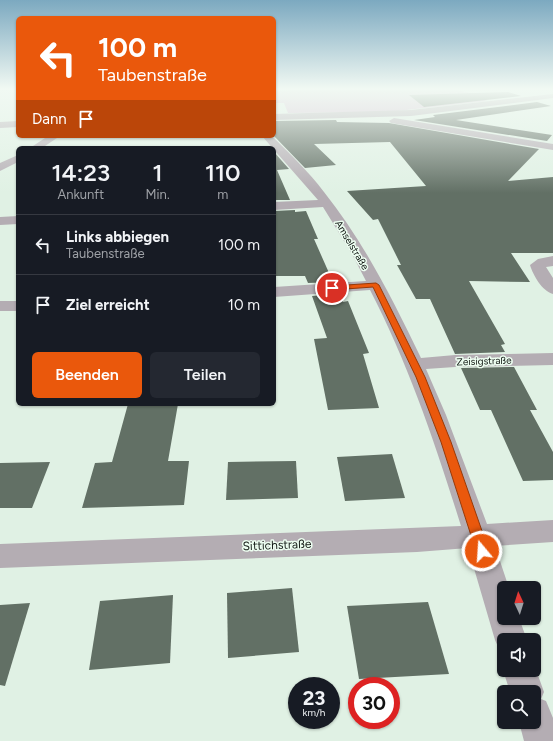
<!DOCTYPE html>
<html lang="de">
<head>
<meta charset="utf-8">
<style>
	:root { --surface:#171b24; --page:#242831; --text:#f1f3f6; --muted:#9ea1a6; --line:#363941; --accent:#ea580c }
	body { margin:0; font-family:Figtree,sans-serif; background:var(--page); color:var(--text); height:100vh; display:flex; flex-direction:column; font-size:15px; white-space:nowrap }
	* { box-sizing:border-box; margin:0 }
	p { font-size:13px; color:var(--muted) }
	.icon { flex:none; width:22px; height:22px; fill:none; stroke:currentColor; stroke-width:2; stroke-linecap:round; stroke-linejoin:round }
	.map { position:relative; flex:1; overflow:hidden }
	.details { position:absolute; left:16px; top:146px; width:260px; height:260px; display:flex; flex-direction:column; background:var(--surface); border-radius:6px; box-shadow:0 1px 3px #0004 }
	.details>* { flex:none }
	.banner { position:absolute; left:16px; top:16px; width:260px; height:122px; border-radius:6px; box-shadow:0 1px 3px #0004; background:#ea580c; color:#fff; overflow:hidden }
	.needle { width:26px; rotate:356deg }
	.controls { position:absolute; left:497px; top:581px; display:grid; gap:8px }
	.controls a { display:grid; place-items:center; width:44px; height:44px; border-radius:6px; background:var(--surface); box-shadow:0 1px 3px #0004; font-size:20px }
	.speed { position:absolute; left:288px; top:677px; display:flex; gap:8px; font-size:20px; font-weight:700; text-align:center }
	.speed>* { display:grid; place-content:center; width:52px; height:52px; border-radius:50%; background:var(--surface); box-shadow:0 1px 3px #0004; line-height:1 }
	.speed small { font-size:10px; font-weight:400 }
	.speed .limit { border:6px solid #d22; background:#fff; color:#111 }
	.pin { position:absolute; display:grid; place-items:center; width:34px; height:34px; color:#fff; margin:-17px; border:2px solid #fff; border-radius:50%; box-shadow:0 1px 4px #0007 }
	.me { position:absolute; width:44px; margin:-22px; rotate:342deg; stroke-linejoin:round; filter:drop-shadow(0 0 3px #0008) }
	.turn { display:flex; align-items:center; gap:14px; height:84px; padding:0 16px; font-size:18px }
	.turn .icon { width:52px; height:52px; stroke-width:2.5 }
	.turn b { display:block; font-size:28px; line-height:34px }
	.then { display:flex; align-items:center; height:38px; padding:0 16px; background:#0003; gap:8px; font-size:15px }
	.eta { display:flex; justify-content:space-evenly; align-items:center; height:68px; text-align:center }
	.eta b { font-size:24px; font-weight:600; line-height:28px }
	.primary-button { display:flex; gap:8px; margin-top:auto; padding:8px 16px }
	.primary-button a { flex:1; height:46px; border-radius:6px; background:var(--accent); color:#fff; font-size:16px; font-weight:600; line-height:46px; text-align:center }
	.primary-button a+a { background:var(--page); color:var(--text) }
	ul { padding:0; list-style:none }
	li { display:flex; align-items:center; gap:12px; height:60px; padding:0 16px; border-top:1px solid var(--line) }
	li div { flex:1 }
	li b { display:block; font-size:15px }
	li em { font-style:normal }
	.map>svg:first-child { display:block }
	.green { fill:#d4bbd1 }
	.building { fill:#627065 }
	.lines { fill:none; stroke-linecap:round; stroke-linejoin:round }
	.minor { fill:#b4adb3; fill-rule:evenodd }
	.route { fill:#ea580c; stroke:#983908 }
	.labels { text-anchor:middle; dominant-baseline:central; stroke-width:3; stroke-linejoin:round; paint-order:stroke }
	.street-label { font-size:10px; fill:#121814; stroke:#edfef1 }
	.near-street-label { font-size:12px; fill:#121814; stroke:#edfef1 }
</style>
</head>
<body>
<div class="map">
<svg width="553" height="741" viewBox="0 0 553 741">
	<rect width="100%" height="100%" fill="#e0f1e4"/>
	<path class="green" d="M 309,89 L 452,89 L 470,93 L 487,101 L 388,112 L 288,113 L 284,103 L 274,103 L 274,91 Z"/>
	<g class="building">
		<path d="M 508,92 L 521,96 L 424,107 L 409,95 Z"/>
		<path d="M 537,102 L 551,106 L 456,120 L 552,135 L 547,141 L 414,120 L 435,117 L 433,115 Z"/>
		<path d="M 336,120 L 337,122 L 389,123 L 539,149 L 508,181 L 553,177 L 553,253 L 511,253 L 530,282 L 469,281 L 505,344 L 501,345 L 505,352 L 455,354 L 430,299 L 416,299 L 397,265 L 401,265 L 378,219 L 373,220 L 347,191 L 426,186 L 390,142 L 314,144 L 336,165 L 305,168 L 274,136 L 274,121 Z"/>
		<path d="M 274,152 L 289,169 L 277,170 L 290,200 L 274,200 Z"/>
		<path d="M 295,210 L 295,212 L 306,211 L 318,239 L 314,239 L 333,282 L 308,283 L 305,276 L 274,276 L 274,211 Z"/>
		<path d="M 339,294 L 343,302 L 348,301 L 369,353 L 363,354 L 379,408 L 328,410 L 314,339 L 327,338 L 312,296 Z"/>
		<path d="M 514,367 L 537,410 L 530,410 L 553,452 L 553,480 L 523,481 L 491,410 L 480,410 L 461,368 Z"/>
		<path d="M 128,404 L 178,404 L 168,461 L 189,461 L 184,505 L 82,508 L 95,463 L 112,462 Z"/>
		<path d="M 392,454 L 405,498 L 345,501 L 337,457 Z"/>
		<path d="M 296,461 L 298,498 L 226,500 L 228,462 Z"/>
		<path d="M 50,462 L 32,508 L 0,508 L 0,463 Z"/>
		<path d="M 292,588 L 299,652 L 228,658 L 227,593 Z"/>
		<path d="M 173,595 L 170,663 L 89,670 L 100,601 Z"/>
		<path d="M 428,602 L 449,674 L 359,679 L 347,606 Z"/>
		<path d="M 30,603 L 5,686 L 0,685 L 0,605 Z"/>
	</g>
	<g class="lines">
		<g class="minor">
			<path d="M 553,94 L 553,98 L 411,116 L 274,120 L 274,114 L 411,110 Z"/>
			<path d="M 394,118 L 553,144 L 553,150 L 391,123 L 389,121 Z"/>
			<path d="M 18,121 L 18,127 L 0,128 L 0,122 Z"/>
			<path d="M 48,136 L 60,136 L 42,148 L 30,148 Z"/>
			<path d="M 262,136 L 272,136 C 290,154 309,172 324,192 C 364,242 393,300 421,358 L 455,355 L 553,353 L 553,365 L 455,367 L 426,369 L 446,415 L 487,524 L 553,520 L 553,542 L 495,546 L 509,588 L 504,588 L 504,618 L 519,618 L 527,640 L 504,640 L 504,653 L 500,651 L 495,640 L 468,548 L 417,552 L 0,568 L 0,544 L 461,526 C 436,446 409,365 370,290 L 274,297 L 274,287 L 366,281 L 352,254 L 323,207 L 274,210 L 274,202 L 318,200 Z"/>
			<path d="M 18,155 L 18,162 L 0,171 L 0,163 Z"/>
			<path d="M 18,216 L 18,224 L 0,225 L 0,217 Z"/>
			<path d="M 553,256 L 553,266 L 546,267 L 553,278 L 553,294 C 542,291 533,275 530,265 L 538,259 Z"/>
			<rect x="0" y="301" width="18" height="10"/>
			<path d="M 534,664 L 544,692 L 541,699 L 546,701 L 553,718 L 553,741 L 524,741 L 519,722 L 534,722 L 534,692 L 510,692 L 503,670 L 504,669 L 504,670 L 534,670 Z"/>
		</g>
	</g>
	<linearGradient id="sky" x2="0" y2="1"><stop stop-color="#7ca9c0"/><stop offset="0.46" stop-color="#f1f9f3"/><stop offset="1" stop-color="#f1f9f3" stop-opacity="0"/></linearGradient>
	<rect width="553" height="193" fill="url(#sky)"/>
	<path class="route" d="M 376,283 L 379,285 L 425,377 L 451,442 L 489,551 L 487,555 L 482,556 L 478,555 L 476,551 L 441,442 L 416,377 L 373,287 L 332,290 L 328,288 L 332,286 Z"/>
	<g class="labels">
		<g class="street-label">
			<text transform="translate(352 245) rotate(59)">Amselstraße</text>
			<text transform="translate(484 361) rotate(-2)">Zeisigstraße</text>
		</g>
		<g class="near-street-label">
			<text transform="translate(277 545) rotate(-2)">Sittichstraße</text>
		</g>
	</g>
</svg>
<div class="controls">
<a><svg class="needle" viewBox="-14 -14 28 28"><path d="M0-13l5 13h-10z" fill="#e53935"/><path d="M0 13l5-13h-10z" fill="#9ea1a6"/></svg></a>
<a><svg class="icon" aria-label="sound" viewBox="0 0 24 24"><path d="M4 9h4l5-4v14l-5-4H4zM17 9q2 3 0 6"/></svg></a>
<a><svg class="icon" aria-label="search" viewBox="0 0 24 24"><circle cx="10" cy="10" r="6"/><path d="M15 15l6 6"/></svg></a>
</div>
<div class="speed"><div>23<small>km/h</small></div><div class="limit">30</div></div>
<div class="pin" style="left:332px;top:288px;background:#d93025"><svg class="icon" aria-label="arrive" viewBox="0 0 24 24"><path d="M6 21V4h12l-3 4 3 4H6"/></svg></div>
<svg class="me" style="left:482px;top:551px" viewBox="-20 -20 40 40"><circle r="17" fill="#ea580c" stroke="#fff" stroke-width="3"/><path d="M0-11L8 9 0 5-8 9z" fill="#fff"/></svg>
<div class="banner">
<div class="turn"><svg class="icon" aria-label="left" viewBox="0 0 24 24"><path d="M17 20v-9H6M10 6l-5 5 5 5"/></svg><div><b>100 m</b>Taubenstraße</div></div>
<div class="then">Dann<svg class="icon" aria-label="arrive" viewBox="0 0 24 24"><path d="M6 21V4h12l-3 4 3 4H6"/></svg></div>
</div>
<section class="details">
<div class="eta">
<div><b>14:23</b><p>Ankunft</p></div>
<div><b>1</b><p>Min.</p></div>
<div><b>110</b><p>m</p></div>
</div>
<ul>
<li><svg class="icon" aria-label="left" viewBox="0 0 24 24"><path d="M17 20v-9H6M10 6l-5 5 5 5"/></svg><div><b>Links abbiegen</b><p>Taubenstraße</p></div><em>100 m</em></li>
<li><svg class="icon" aria-label="arrive" viewBox="0 0 24 24"><path d="M6 21V4h12l-3 4 3 4H6"/></svg><div><b>Ziel erreicht</b></div><em>10 m</em></li>
</ul>
<div class="primary-button"><a>Beenden</a><a>Teilen</a></div>
</section>
</div>
</body>
</html>
